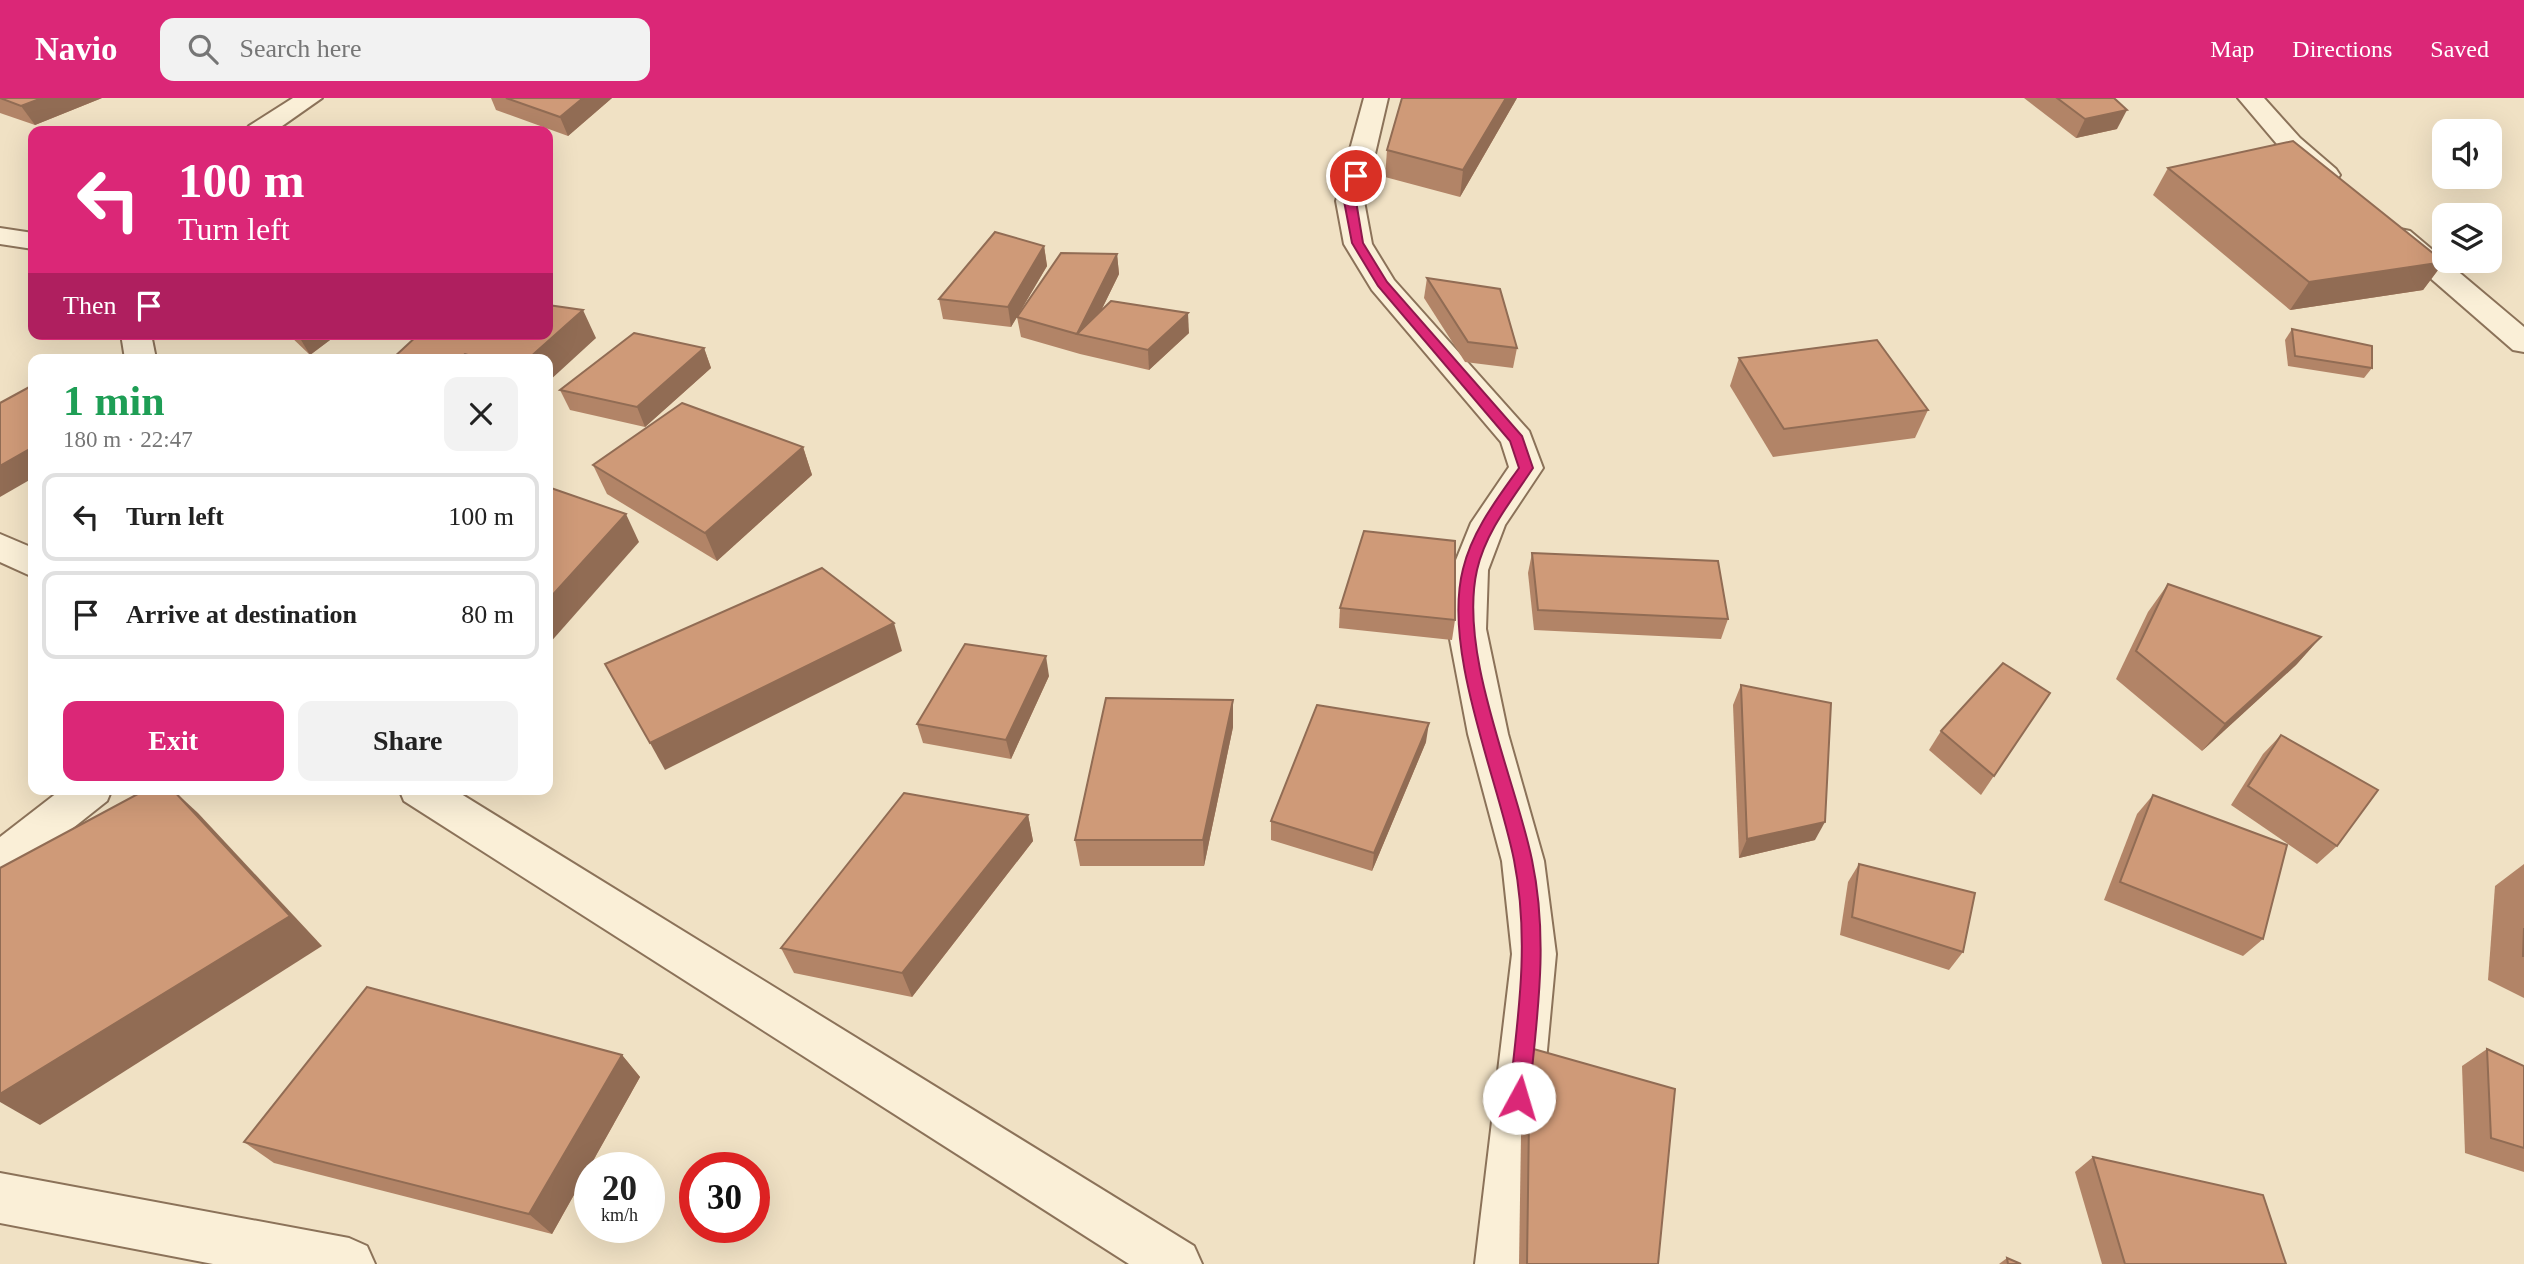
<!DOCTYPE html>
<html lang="en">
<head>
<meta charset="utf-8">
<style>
	:root { --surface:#fff; --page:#f2f2f2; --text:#222; --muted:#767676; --line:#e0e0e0; --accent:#db2777 }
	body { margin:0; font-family:"Times New Roman",serif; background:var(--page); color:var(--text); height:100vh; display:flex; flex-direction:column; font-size:26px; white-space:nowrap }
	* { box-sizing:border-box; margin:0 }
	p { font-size:23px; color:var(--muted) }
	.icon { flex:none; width:38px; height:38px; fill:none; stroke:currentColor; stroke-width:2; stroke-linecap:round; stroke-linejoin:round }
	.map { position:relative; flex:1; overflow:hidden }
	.details { position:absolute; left:28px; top:256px; width:525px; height:441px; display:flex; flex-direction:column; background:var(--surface); border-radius:14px; box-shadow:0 7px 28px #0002 }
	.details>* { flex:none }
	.hud { position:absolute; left:28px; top:28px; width:525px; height:214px; border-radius:14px; box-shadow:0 7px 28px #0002; background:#db2777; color:#fff; overflow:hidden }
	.buttons { position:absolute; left:2432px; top:21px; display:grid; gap:14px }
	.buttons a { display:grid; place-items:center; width:70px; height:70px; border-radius:14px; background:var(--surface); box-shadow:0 7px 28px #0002; font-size:35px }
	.speed { position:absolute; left:574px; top:1054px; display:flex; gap:14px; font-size:35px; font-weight:700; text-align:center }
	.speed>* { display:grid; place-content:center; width:91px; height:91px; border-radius:50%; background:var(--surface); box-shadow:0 7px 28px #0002; line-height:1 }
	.speed small { font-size:18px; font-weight:400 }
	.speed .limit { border:10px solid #d22; background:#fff; color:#111 }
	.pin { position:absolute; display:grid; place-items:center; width:60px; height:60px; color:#fff; margin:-30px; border:4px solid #fff; border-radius:50%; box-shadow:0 2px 7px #0007 }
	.me { position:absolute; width:77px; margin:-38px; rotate:6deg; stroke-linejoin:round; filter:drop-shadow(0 0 5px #0008) }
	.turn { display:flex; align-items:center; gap:24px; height:147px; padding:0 35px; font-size:32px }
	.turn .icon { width:91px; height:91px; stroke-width:2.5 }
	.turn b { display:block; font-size:49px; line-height:60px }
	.then { display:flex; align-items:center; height:66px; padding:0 35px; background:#0003; gap:14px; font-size:26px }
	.round { display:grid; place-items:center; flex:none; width:74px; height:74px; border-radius:14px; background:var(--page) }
	.summary { display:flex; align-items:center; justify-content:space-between; height:119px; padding:0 35px }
	h1 { font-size:42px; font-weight:700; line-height:52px; color:#1e9e55 }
	.cta { display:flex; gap:14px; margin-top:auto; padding:14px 35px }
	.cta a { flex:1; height:80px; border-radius:14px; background:var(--accent); color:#fff; font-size:28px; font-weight:700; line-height:80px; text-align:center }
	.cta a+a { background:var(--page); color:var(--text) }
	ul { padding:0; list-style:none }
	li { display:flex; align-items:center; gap:21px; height:88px; margin:0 14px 10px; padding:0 21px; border:4px solid var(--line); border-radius:14px }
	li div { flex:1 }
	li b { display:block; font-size:26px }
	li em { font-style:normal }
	header { display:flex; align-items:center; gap:42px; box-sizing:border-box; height:98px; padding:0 35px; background:var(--accent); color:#fff }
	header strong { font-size:33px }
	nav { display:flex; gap:38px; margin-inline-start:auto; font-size:24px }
	.search { width:490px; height:63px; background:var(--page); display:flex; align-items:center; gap:18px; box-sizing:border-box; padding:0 24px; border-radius:14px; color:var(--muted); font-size:26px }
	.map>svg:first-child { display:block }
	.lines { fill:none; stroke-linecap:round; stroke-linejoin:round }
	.minor-casing { stroke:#8b7259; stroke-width:4 }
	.tertiary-casing { stroke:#8b7259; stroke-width:4 }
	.minor { fill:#faefd7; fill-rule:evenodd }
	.tertiary { fill:#faefd7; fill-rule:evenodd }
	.wall { fill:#b28467 }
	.shaded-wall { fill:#916c54 }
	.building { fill:#cf9a78; stroke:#916c54; stroke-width:2 }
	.route { fill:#db2777; stroke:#8e194d; stroke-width:2 }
</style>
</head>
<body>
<header>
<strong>Navio</strong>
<div class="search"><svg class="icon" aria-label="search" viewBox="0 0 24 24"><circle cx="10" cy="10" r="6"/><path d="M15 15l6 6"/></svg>Search here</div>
<nav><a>Map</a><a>Directions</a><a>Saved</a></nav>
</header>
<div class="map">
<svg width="2524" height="1166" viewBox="0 0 2524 1166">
	<rect width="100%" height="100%" fill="#f0e1c4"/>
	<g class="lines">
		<g class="minor-casing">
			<g id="minor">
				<path d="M 1364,0 L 1388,0 L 1364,103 L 1372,146 L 1394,182 L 1529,333 L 1543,370 L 1505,427 L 1488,472 L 1486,531 L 1508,636 L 1544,763 L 1556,856 L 1527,1166 L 1475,1166 L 1512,856 L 1502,763 L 1468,636 L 1448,531 L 1452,472 L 1471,425 L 1509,369 L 1501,344 L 1372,192 L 1344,146 L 1336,103 Z"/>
				<path d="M 2238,0 L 2264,0 L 2300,40 L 2336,71 L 2340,77 L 2336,83 L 2318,83 L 2282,52 Z"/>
				<path d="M 0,130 L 33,135 L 33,151 L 0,146 Z"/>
				<path d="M 2400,131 L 2410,133 L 2524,229 L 2524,254 L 2513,252 L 2390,145 L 2386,139 L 2390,133 Z"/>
				<path d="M 0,436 L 33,450 L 33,479 L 0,464 Z"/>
				<path d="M 62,691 L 112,691 L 107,703 L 15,776 L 0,781 L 0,739 Z"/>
				<path d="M 0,1075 L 349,1140 L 367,1148 L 375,1166 L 213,1166 L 0,1125 Z"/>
			</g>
		</g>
		<g class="tertiary-casing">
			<g id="tertiary">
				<path d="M 293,0 L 322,0 L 275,33 L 245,33 L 249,28 Z"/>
				<path d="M 121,236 L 151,236 L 156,261 L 125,261 Z"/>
				<path d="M 399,691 L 453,691 L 1194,1148 L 1202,1166 L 1129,1166 L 404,703 Z"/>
			</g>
		</g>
		<use href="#minor" class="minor"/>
		<use href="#tertiary" class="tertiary"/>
	</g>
	<g class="wall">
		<path d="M 0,0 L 102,0 L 35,27 L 0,15 Z"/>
		<path d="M 491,0 L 612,0 L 568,38 L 496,12 Z"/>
		<path d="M 1517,0 L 1460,99 L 1385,79 L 1387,52 Z"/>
		<path d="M 2024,0 L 2114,0 L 2117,31 L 2076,40 Z"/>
		<path d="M 2168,70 L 2444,164 L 2423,192 L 2290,212 L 2153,97 Z"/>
		<path d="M 1044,148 L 1047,168 L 1011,229 L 943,221 L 939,201 Z"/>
		<path d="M 1117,156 L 1119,176 L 1101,213 L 1189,235 L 1149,272 L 1080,256 L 1021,239 L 1017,219 Z"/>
		<path d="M 1427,180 L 1517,250 L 1513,270 L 1465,264 L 1424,200 Z"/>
		<path d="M 2292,231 L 2372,270 L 2364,280 L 2288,268 L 2285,242 Z"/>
		<path d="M 288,236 L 338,236 L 310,257 Z"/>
		<path d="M 596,240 L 548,261 L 392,261 Z"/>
		<path d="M 704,250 L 711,270 L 645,329 L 570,312 L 560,292 Z"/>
		<path d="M 1739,260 L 1928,312 L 1915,340 L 1773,359 L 1730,288 Z"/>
		<path d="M 803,349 L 812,377 L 717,463 L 607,396 L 593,367 Z"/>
		<path d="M 1532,455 L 1728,521 L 1721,541 L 1534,532 L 1528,475 Z"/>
		<path d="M 2168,486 L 2321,539 L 2296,567 L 2202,653 L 2116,581 L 2148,514 Z"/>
		<path d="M 1340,510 L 1455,522 L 1452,542 L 1339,530 Z"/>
		<path d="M 1049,578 L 1011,661 L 923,645 L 917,626 Z"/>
		<path d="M 1741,587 L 1815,742 L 1739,760 L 1733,607 Z"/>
		<path d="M 2050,595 L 1981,697 L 1929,652 L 1941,633 Z"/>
		<path d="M 1233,602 L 1233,629 L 1204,768 L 1080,768 L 1075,742 Z"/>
		<path d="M 2281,637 L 2337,748 L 2317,766 L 2231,707 L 2263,656 Z"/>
		<path d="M 1426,644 L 1372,773 L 1271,742 L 1271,723 Z"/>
		<path d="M 2153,697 L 2263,841 L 2243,858 L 2104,802 L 2137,716 Z"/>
		<path d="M 1028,717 L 1033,743 L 912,899 L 794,875 L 781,850 Z"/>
		<path d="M 1859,766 L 1963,854 L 1949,872 L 1840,837 L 1848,784 Z"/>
		<path d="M 2524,766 L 2524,900 L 2488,882 L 2495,788 Z"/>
		<path d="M 1530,950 L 1658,1166 L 1519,1166 L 1522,973 Z"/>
		<path d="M 2487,951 L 2524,968 L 2524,1074 L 2465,1055 L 2462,968 Z"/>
		<path d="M 622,957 L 640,979 L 552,1136 L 274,1065 L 244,1044 Z"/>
		<path d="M 2093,1059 L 2286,1166 L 2102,1166 L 2075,1074 Z"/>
		<path d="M 2007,1160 L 2021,1166 L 1999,1166 Z"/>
	</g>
	<g class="shaded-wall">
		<path d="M 42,0 L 102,0 L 35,27 L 21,8 Z"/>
		<path d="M 583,0 L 612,0 L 568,38 L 560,19 Z"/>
		<path d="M 1506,0 L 1517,0 L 1460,99 L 1463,72 Z"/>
		<path d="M 2127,12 L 2117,31 L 2076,40 L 2085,21 Z"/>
		<path d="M 1044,148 L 1047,168 L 1011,229 L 1008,209 Z"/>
		<path d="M 1117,156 L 1119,176 L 1088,239 L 1077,236 L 1080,256 L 1077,236 Z"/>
		<path d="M 2444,164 L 2423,192 L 2290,212 L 2309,184 Z"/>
		<path d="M 583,212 L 596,240 L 548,284 L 548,261 L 528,261 Z"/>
		<path d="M 1188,215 L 1189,235 L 1149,272 L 1148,252 Z"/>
		<path d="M 298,236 L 338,236 L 310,257 L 298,237 Z"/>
		<path d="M 704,250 L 711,270 L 645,329 L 637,309 Z"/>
		<path d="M 33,349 L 33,380 L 0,399 L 0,368 Z"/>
		<path d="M 803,349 L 812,377 L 717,463 L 705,435 Z"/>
		<path d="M 626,416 L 639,444 L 548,547 L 548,502 Z"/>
		<path d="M 894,525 L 902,553 L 665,672 L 650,645 Z"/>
		<path d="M 2321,539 L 2296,567 L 2202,653 L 2225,626 Z"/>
		<path d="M 1046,558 L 1049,578 L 1011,661 L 1006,642 Z"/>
		<path d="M 1233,602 L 1233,629 L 1204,768 L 1203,742 Z"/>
		<path d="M 1429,625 L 1426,644 L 1372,773 L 1374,755 Z"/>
		<path d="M 172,691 L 198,715 L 322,848 L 40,1027 L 0,1004 L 0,996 Z"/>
		<path d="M 1028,717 L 1033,743 L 912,899 L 902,875 Z"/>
		<path d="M 1825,724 L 1815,742 L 1739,760 L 1747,741 Z"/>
		<path d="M 622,957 L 640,979 L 552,1136 L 529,1116 Z"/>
	</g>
	<g class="building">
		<path d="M 0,0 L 42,0 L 21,8 Z"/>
		<path d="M 506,0 L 583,0 L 560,19 Z"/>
		<path d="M 1402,0 L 1506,0 L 1463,72 L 1387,52 Z"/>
		<path d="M 2057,0 L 2114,0 L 2127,12 L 2085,21 Z"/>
		<path d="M 2293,43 L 2444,164 L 2309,184 L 2168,70 Z"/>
		<path d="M 995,134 L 1044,148 L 1008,209 L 939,201 Z"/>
		<path d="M 1061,155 L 1117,156 L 1077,236 L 1017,219 Z"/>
		<path d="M 1427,180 L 1500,191 L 1517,250 L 1468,244 Z"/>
		<path d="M 1111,203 L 1188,215 L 1148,252 L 1077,236 Z"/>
		<path d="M 548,207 L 583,212 L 528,261 L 481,261 L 465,256 L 459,261 L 392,261 L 419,236 L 548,236 Z"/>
		<path d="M 2292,231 L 2372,248 L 2372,270 L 2295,258 Z"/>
		<path d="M 634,235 L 704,250 L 637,309 L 560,292 Z"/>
		<path d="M 1877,242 L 1928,312 L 1784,331 L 1739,260 Z"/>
		<path d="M 33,287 L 33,349 L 0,368 L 0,305 Z"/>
		<path d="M 682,305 L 803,349 L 705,435 L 593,367 Z"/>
		<path d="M 548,389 L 626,416 L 548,502 Z"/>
		<path d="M 1364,433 L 1455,443 L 1455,522 L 1340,510 Z"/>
		<path d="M 1532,455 L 1718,463 L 1728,521 L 1538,512 Z"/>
		<path d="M 822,470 L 894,525 L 650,645 L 605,566 Z"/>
		<path d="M 2168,486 L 2321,539 L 2225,626 L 2136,553 Z"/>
		<path d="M 965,546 L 1046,558 L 1006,642 L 917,626 Z"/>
		<path d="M 2003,565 L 2050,595 L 1994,678 L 1941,633 Z"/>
		<path d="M 1741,587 L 1831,605 L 1825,724 L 1747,741 Z"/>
		<path d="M 1106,600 L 1233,602 L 1203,742 L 1075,742 Z"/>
		<path d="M 1317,607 L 1429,625 L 1374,755 L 1271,723 Z"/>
		<path d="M 2281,637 L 2378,692 L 2337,748 L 2248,688 Z"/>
		<path d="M 147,691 L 172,691 L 290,818 L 0,996 L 0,770 Z"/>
		<path d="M 904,695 L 1028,717 L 902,875 L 781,850 Z"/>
		<path d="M 2153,697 L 2287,747 L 2263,841 L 2120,784 Z"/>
		<path d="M 1859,766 L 1975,795 L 1963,854 L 1852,819 Z"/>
		<path d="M 2524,830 L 2524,858 L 2523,858 Z"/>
		<path d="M 367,889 L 622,957 L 529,1116 L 244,1044 Z"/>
		<path d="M 1530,950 L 1675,991 L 1658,1166 L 1527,1166 Z"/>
		<path d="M 2487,951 L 2524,968 L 2524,1050 L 2491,1040 Z"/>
		<path d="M 2093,1059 L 2263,1097 L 2286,1166 L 2125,1166 Z"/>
		<path d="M 2007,1160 L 2021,1166 L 2008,1166 Z"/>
	</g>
	<path class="route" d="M 1353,75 L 1362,78 L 1356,103 L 1363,145 L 1387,184 L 1522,338 L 1533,370 C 1512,402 1486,433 1477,472 C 1458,556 1515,679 1532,762 C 1549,843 1537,919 1529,1000 L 1526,1007 L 1519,1010 L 1512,1007 L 1509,1000 C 1518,920 1530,843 1514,762 C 1498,681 1442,553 1463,471 C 1472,433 1497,401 1519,370 L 1510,343 L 1378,188 L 1352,145 L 1344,103 Z"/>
</svg>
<div class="buttons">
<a><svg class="icon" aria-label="sound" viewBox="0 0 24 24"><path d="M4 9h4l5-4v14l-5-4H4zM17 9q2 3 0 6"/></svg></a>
<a><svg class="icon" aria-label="layers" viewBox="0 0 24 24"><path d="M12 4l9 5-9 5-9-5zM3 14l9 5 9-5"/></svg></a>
</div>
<div class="speed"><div>20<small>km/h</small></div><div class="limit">30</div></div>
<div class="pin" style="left:1356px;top:78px;background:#d93025"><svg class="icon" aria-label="arrive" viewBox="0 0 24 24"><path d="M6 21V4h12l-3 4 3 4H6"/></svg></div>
<svg class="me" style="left:1519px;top:1000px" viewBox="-20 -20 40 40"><circle r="19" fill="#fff"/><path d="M0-13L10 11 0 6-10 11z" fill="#db2777"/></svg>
<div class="hud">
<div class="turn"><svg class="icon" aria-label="left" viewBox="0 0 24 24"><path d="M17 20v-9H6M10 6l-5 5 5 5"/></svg><div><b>100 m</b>Turn left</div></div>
<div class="then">Then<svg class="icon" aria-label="arrive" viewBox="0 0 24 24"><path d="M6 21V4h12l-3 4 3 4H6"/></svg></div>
</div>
<section class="details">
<div class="summary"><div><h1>1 min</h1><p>180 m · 22:47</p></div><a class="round"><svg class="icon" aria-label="close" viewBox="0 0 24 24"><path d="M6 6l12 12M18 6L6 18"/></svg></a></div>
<ul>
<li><svg class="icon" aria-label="left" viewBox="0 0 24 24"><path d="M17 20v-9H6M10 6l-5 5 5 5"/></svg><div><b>Turn left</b></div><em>100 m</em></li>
<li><svg class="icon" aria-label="arrive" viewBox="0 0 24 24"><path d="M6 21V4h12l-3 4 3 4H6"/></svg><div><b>Arrive at destination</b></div><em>80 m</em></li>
</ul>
<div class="cta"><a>Exit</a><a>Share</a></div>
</section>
</div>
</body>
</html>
